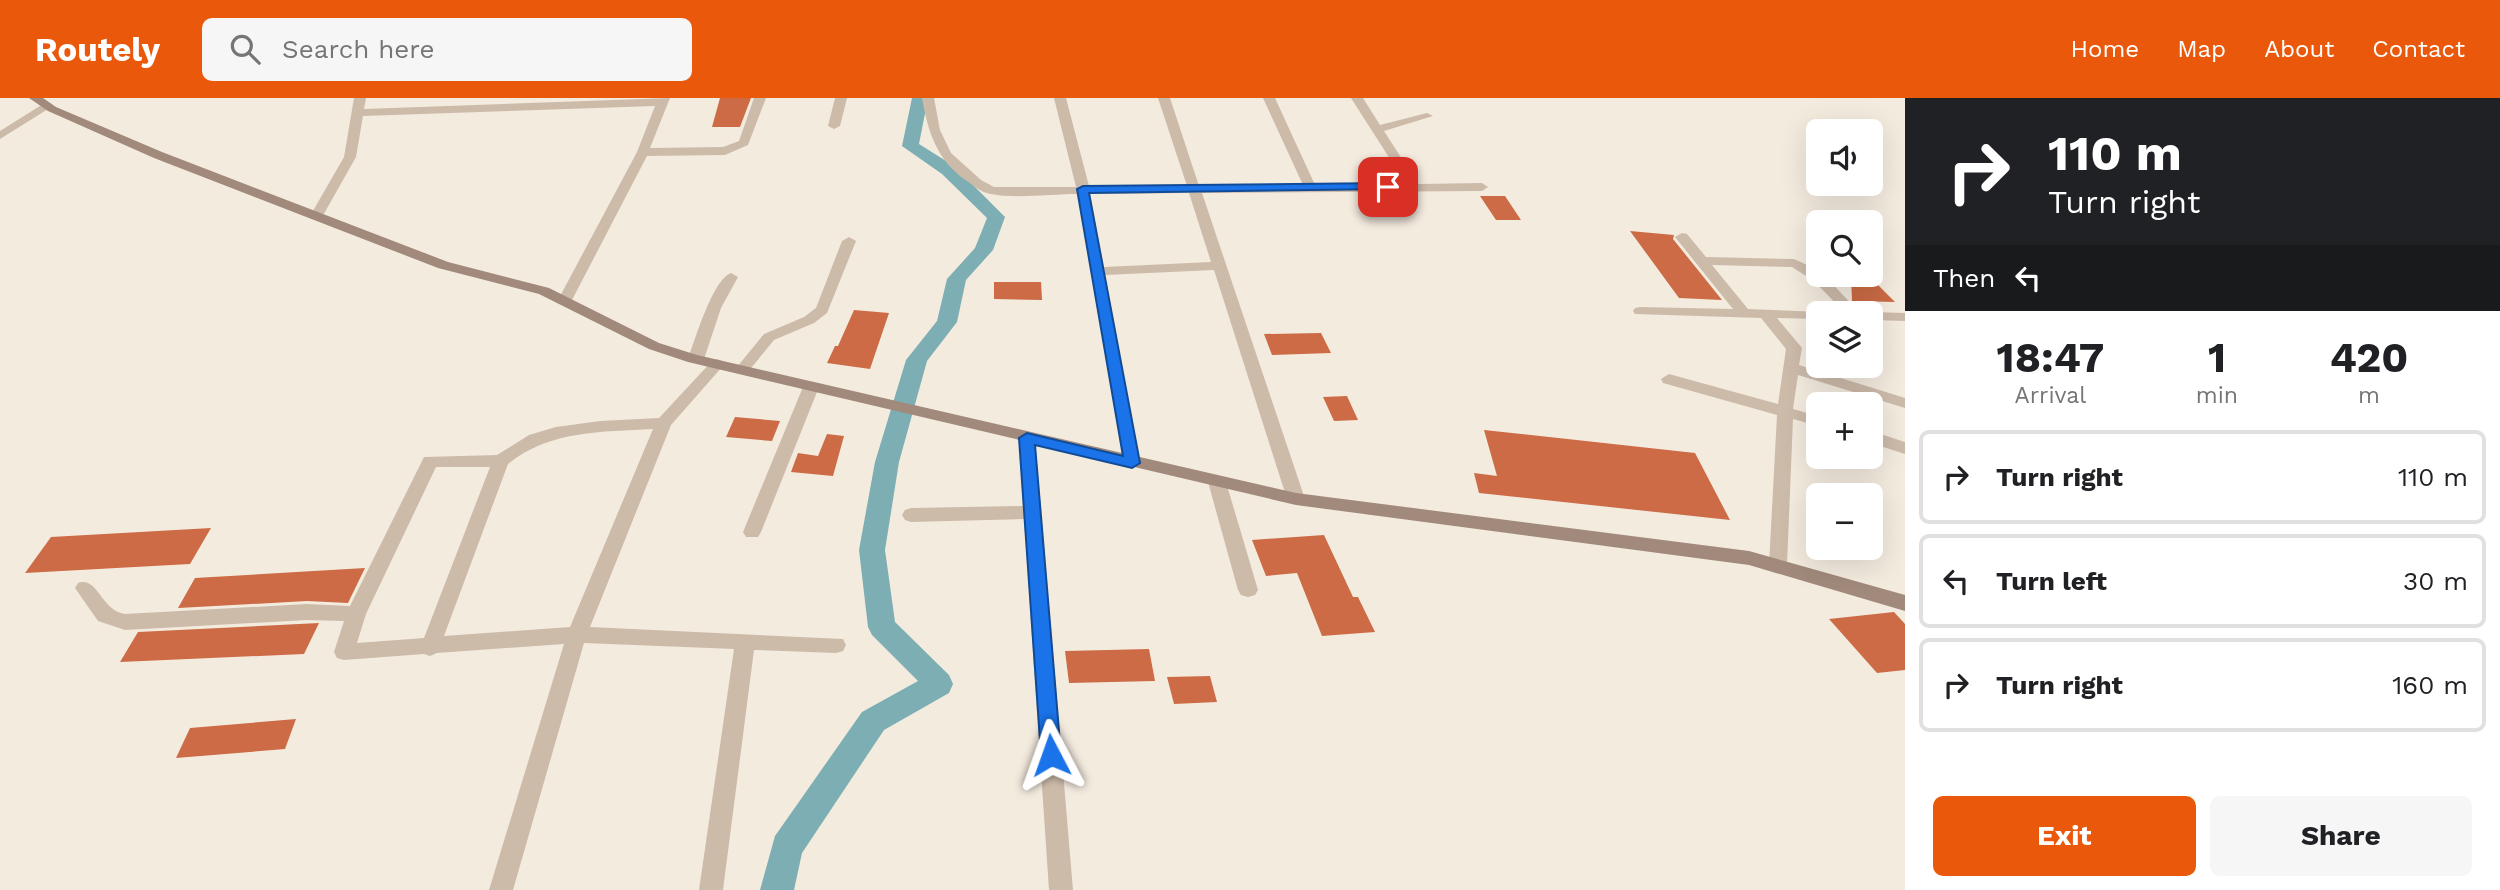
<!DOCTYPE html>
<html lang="en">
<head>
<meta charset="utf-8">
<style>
	:root { --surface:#fff; --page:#f6f6f6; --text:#202124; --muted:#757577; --line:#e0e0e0; --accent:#ea580c }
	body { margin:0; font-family:"Work Sans",sans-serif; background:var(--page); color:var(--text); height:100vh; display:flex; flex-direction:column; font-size:26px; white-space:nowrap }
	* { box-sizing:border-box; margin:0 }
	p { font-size:23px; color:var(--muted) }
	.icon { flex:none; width:38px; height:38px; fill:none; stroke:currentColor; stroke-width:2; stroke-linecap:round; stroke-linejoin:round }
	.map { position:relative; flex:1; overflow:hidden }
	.sheet { display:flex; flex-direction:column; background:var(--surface); width:595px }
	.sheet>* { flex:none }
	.hud { background:#202124; color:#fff; overflow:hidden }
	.controls { position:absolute; left:1806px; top:21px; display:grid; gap:14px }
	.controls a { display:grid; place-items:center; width:77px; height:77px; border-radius:10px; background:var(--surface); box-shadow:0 7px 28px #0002; font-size:35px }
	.pin { position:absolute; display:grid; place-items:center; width:60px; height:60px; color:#fff; margin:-30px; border-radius:14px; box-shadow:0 4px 10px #0006 }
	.me { position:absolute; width:77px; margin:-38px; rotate:356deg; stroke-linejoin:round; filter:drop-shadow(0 0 5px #0008) }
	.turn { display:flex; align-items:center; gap:24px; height:147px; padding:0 28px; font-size:32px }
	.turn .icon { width:91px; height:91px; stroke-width:2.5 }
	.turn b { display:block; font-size:49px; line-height:60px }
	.then { display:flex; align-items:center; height:66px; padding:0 28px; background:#0003; gap:14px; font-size:26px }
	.eta { display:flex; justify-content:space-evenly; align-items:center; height:119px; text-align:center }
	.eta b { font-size:42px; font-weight:700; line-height:49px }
	.primary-button { display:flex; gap:14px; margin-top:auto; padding:14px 28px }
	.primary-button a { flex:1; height:80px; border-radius:10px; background:var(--accent); color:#fff; font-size:28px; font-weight:700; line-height:80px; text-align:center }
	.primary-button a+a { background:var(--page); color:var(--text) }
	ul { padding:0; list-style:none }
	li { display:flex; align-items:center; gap:21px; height:94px; margin:0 14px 10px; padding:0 14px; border:4px solid var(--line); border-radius:10px }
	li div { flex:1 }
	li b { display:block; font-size:26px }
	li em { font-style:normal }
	header { display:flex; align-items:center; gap:42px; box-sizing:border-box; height:98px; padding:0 35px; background:var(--accent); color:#fff }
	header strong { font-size:33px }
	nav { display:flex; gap:38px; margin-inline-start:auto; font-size:24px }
	.search { width:490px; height:63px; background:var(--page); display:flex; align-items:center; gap:18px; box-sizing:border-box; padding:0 24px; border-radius:10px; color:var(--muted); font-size:26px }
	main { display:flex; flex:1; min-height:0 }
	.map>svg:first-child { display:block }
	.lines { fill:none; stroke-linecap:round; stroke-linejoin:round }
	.canal { fill:#7caeb3; fill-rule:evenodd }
	.building { fill:#cc6b45 }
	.street { fill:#cdbbaa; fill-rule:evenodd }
	.secondary { fill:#a18a7b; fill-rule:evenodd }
	.route { fill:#1a73e8; stroke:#114b97; stroke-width:2 }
</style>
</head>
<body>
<header>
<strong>Routely</strong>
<div class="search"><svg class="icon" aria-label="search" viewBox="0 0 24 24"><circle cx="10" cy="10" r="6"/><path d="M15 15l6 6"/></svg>Search here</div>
<nav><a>Home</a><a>Map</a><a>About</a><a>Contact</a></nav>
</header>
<main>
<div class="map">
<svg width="1905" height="792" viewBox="0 0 1905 792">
	<rect width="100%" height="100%" fill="#f4ebdf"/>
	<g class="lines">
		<path class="canal" d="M 912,0 L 928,0 L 919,46 L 954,68 L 1005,119 L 993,152 L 966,182 L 957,224 L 927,263 L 899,364 L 885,452 L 895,524 L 949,577 L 953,586 L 949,595 L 884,632 L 802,755 L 794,792 L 760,792 L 775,738 L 862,614 L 918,583 L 872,537 L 868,529 L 859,452 L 875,364 L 906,262 L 937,223 L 947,181 L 975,150 L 987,120 L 942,76 L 902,48 Z"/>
	</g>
	<g class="building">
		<path d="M 720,0 L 751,0 L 740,29 L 712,29 Z"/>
		<path d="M 1480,98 L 1505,98 L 1521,122 L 1496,122 Z"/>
		<path d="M 1630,133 L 1674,137 L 1673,141 L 1722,202 L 1679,200 Z"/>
		<path d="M 1851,177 L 1868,177 L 1895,204 L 1852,203 Z"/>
		<path d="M 994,184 L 1041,184 L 1042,202 L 994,201 Z"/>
		<path d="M 854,212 L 889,215 L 870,271 L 827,265 L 835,248 L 838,248 Z"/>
		<path d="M 1321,235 L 1331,255 L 1272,257 L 1264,236 Z"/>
		<path d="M 1347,298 L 1358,322 L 1334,323 L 1323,299 Z"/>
		<path d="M 735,319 L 780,323 L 772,343 L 726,339 Z"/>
		<path d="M 1484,332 L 1695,355 L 1730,422 L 1479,395 L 1474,375 L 1497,378 Z"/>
		<path d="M 827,336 L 844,338 L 833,378 L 791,374 L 798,355 L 818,358 Z"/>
		<path d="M 211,430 L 190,466 L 25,475 L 51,439 Z"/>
		<path d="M 1324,437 L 1353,499 L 1358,499 L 1375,534 L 1322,538 L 1297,475 L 1266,478 L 1252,442 Z"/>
		<path d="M 365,470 L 348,505 L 307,503 L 178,510 L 195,480 Z"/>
		<path d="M 1894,514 L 1905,526 L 1905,572 L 1877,575 L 1829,521 Z"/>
		<path d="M 319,525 L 304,556 L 120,564 L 138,534 Z"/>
		<path d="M 1149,551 L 1155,583 L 1069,585 L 1065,553 Z"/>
		<path d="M 1210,578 L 1217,604 L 1174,606 L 1167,579 Z"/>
		<path d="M 296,621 L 285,651 L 176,660 L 190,630 Z"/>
	</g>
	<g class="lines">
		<g class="street">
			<path d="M 354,0 L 366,0 L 364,11 L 670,0 L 650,50 L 723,49 L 739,43 L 754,0 L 766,0 L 748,47 L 725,57 L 647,58 L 572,202 L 565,206 L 558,202 L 637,54 L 655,8 L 363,18 L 356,59 L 321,121 L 311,121 L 310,118 L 344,59 Z"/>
			<path d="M 835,0 L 847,0 L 840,28 L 834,31 L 828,28 Z"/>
			<path d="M 922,0 L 934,0 L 940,32 L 951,55 L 981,82 L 994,89 L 1076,89 L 1054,0 L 1066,0 L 1089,88 L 1187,88 L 1158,0 L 1170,0 L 1199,88 L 1303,87 L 1263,0 L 1275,0 L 1315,87 L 1406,86 L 1351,0 L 1363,0 L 1380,27 L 1427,15 L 1433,18 L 1384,33 L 1418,86 L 1482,85 L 1488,89 L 1482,93 L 1202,95 L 1305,401 L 1302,405 L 1290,405 L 1287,401 L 1214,172 L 1105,177 L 1140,365 L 1138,369 L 1126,369 L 1078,96 C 1054,96 1013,101 991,96 C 982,95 974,88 967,83 C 937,63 928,34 922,0 ZM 1189,95 L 1211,164 L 1104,169 L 1090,96 Z"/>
			<path d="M 43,6 L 53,8 L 0,41 L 0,33 Z"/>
			<path d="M 1682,135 L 1687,136 L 1706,159 L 1794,161 L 1816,171 L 1818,177 L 1824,177 L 1860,215 L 1845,215 L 1814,183 L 1792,169 L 1712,167 L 1748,211 L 1823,214 L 1818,215 L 1818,221 L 1777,220 L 1802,250 L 1799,267 L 1905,300 L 1905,310 L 1798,277 L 1793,311 L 1818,318 L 1818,328 L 1793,321 L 1787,467 L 1785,472 L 1771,472 L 1769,467 L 1777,317 L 1663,285 L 1661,281 L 1669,276 L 1778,306 L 1786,251 L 1761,220 L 1635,216 L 1633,213 L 1635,210 L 1640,209 L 1733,211 L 1675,139 Z"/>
			<path d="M 849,139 L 856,143 L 827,215 L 814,225 L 774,242 L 747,275 L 737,275 L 734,272 L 737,269 L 764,236 L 804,219 L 816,210 L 842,143 Z"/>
			<path d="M 731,175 L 738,179 L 721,210 L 704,261 L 701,264 L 691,264 L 688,261 C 695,242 713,181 731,175 Z"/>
			<path d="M 1871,214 L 1905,215 L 1905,223 L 1871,222 L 1871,215 L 1866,215 Z"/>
			<path d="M 717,261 L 722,263 L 725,266 L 722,269 L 671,327 L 590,529 L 843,541 L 846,547 L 843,553 L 836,555 L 754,552 L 723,792 L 699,792 L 734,551 L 584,545 L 513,792 L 489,792 L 564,546 L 437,555 L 430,558 L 424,556 L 344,562 L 337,560 L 334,554 L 344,523 L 307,522 L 125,532 L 98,523 L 75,490 L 78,485 C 98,478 101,513 125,516 L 307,506 L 350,508 L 424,359 L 497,357 L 529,337 L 556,329 L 600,323 L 659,320 L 712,263 ZM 653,331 L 570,529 L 444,538 L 508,366 C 550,332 602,334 653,331 ZM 436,369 L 490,369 L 424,540 L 357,545 L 366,516 Z"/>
			<path d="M 811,284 L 819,289 L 761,434 L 758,439 L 746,439 L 743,434 L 803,289 Z"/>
			<path d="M 1871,333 L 1905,344 L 1905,356 L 1871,345 Z"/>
			<path d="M 1027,334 L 1035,340 L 1073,792 L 1049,792 L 1024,421 L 911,424 L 905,422 L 902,417 L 905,412 L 911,410 L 1023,408 L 1019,340 Z"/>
			<path d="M 1217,378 L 1226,384 L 1258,492 L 1255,497 L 1248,499 L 1241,497 L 1238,492 L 1208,384 Z"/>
		</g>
		<path class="secondary" d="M 29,0 L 43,0 L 56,9 L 162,54 L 448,164 L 549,190 L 659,245 L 697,257 L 1296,395 L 1749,453 L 1905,497 L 1905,513 L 1749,467 L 1296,407 L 688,264 L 649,251 L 539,196 L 438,170 L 154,60 L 48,13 Z"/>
	</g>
	<path class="route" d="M 1388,85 L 1392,86 L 1392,91 L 1089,95 L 1140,365 L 1132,370 L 1035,347 L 1061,657 L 1058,663 L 1051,666 L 1044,663 L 1041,657 L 1019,340 L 1027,335 L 1123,358 L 1077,91 L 1083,88 Z"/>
</svg>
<div class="controls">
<a><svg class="icon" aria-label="sound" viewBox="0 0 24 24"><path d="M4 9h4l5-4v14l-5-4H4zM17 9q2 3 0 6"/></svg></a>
<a><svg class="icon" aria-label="search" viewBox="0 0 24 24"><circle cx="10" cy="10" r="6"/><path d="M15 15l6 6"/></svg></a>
<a><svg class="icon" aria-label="layers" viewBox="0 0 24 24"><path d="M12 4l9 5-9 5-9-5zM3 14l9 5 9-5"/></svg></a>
<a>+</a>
<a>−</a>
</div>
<div class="pin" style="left:1388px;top:89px;background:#d93025"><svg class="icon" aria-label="arrive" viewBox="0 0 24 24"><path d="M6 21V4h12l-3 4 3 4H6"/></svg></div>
<svg class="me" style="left:1051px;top:657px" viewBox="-20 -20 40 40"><path d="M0-17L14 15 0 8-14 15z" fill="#1a73e8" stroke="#fff" stroke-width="4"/></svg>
</div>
<section class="sheet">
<div class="hud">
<div class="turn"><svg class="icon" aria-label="right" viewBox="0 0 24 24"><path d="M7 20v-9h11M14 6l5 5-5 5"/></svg><div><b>110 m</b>Turn right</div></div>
<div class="then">Then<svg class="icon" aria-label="left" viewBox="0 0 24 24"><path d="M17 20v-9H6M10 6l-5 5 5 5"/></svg></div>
</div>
<div class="eta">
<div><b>18:47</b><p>Arrival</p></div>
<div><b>1</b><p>min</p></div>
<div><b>420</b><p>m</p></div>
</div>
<ul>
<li><svg class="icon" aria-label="right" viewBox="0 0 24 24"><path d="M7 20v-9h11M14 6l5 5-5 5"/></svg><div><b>Turn right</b></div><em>110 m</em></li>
<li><svg class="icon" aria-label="left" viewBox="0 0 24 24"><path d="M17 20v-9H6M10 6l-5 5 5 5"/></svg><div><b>Turn left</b></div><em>30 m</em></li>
<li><svg class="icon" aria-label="right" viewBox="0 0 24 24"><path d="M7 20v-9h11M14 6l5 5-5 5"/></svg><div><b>Turn right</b></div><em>160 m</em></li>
</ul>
<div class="primary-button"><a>Exit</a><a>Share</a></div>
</section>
</main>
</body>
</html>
